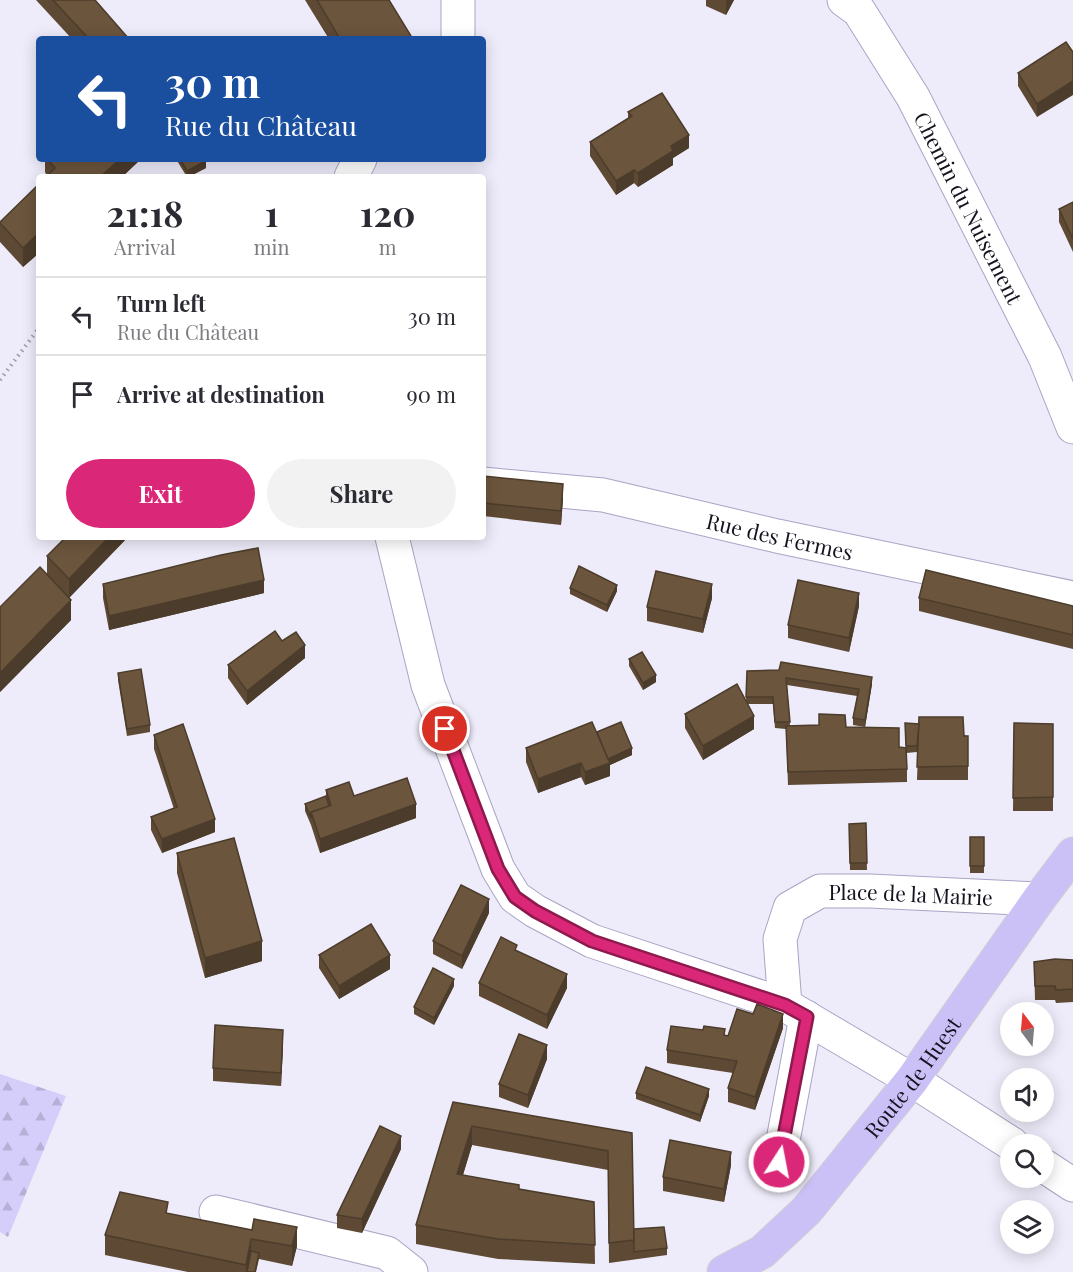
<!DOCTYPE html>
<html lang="en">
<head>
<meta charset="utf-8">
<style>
	:root { --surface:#fff; --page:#f2f2f3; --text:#2b2b33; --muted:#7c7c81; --line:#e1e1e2; --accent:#db2777 }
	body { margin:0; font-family:"Playfair Display",serif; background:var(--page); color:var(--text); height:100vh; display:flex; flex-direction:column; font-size:22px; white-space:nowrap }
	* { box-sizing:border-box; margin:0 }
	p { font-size:20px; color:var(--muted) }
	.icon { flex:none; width:33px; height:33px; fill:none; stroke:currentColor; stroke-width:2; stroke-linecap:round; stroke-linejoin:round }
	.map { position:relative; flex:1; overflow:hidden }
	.details { position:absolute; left:36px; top:174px; width:450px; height:366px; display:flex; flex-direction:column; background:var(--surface); border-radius:6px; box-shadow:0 3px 15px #0003 }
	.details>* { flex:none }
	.guide { position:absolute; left:36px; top:36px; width:450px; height:126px; border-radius:6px; box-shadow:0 3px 15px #0003; background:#1a4fa0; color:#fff; overflow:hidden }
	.needle { width:39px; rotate:344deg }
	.buttons { position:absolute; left:1000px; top:1002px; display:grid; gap:12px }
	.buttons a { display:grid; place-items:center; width:54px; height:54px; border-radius:50%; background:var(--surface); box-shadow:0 3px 15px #0003; font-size:30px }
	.pin { position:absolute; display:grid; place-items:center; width:51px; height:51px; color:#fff; margin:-26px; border:3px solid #fff; border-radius:50%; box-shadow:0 2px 6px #0007 }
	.me { position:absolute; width:66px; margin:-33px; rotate:11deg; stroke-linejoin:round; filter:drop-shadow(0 0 4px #0008) }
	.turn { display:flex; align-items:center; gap:21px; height:126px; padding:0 30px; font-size:27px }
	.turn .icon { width:78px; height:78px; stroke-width:2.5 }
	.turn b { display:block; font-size:42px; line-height:51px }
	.eta { display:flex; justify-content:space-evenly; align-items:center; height:102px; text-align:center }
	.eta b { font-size:36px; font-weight:700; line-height:42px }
	.button { display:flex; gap:12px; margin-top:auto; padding:12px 30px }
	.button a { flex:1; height:69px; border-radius:36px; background:var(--accent); color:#fff; font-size:24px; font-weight:700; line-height:69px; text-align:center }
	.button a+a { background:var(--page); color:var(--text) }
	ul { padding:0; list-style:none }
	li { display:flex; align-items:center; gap:18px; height:78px; padding:0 30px; border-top:2px solid var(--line) }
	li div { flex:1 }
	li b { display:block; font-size:22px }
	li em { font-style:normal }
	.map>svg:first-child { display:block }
	.forest { fill:url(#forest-firs) }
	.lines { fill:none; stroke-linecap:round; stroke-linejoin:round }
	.minor-casing { stroke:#a9a4c5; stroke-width:35 }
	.major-casing { stroke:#d0d0d2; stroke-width:35 }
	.path { stroke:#9d9ba8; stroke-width:4; stroke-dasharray:1.5 4.5; stroke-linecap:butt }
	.minor { stroke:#fff; stroke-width:33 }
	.major { stroke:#cbc1f7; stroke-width:33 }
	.wall { fill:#5d4934 }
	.shaded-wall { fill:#4c3c2b }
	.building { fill:#6c553d; stroke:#4c3c2b; stroke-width:1.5 }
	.route-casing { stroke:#8e194d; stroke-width:15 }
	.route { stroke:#db2777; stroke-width:10 }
	.labels { text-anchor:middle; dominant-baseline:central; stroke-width:6; stroke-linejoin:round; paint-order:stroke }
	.street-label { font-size:21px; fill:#15131f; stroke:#eeecfa }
</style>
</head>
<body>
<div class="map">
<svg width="1073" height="1272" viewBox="0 0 1073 1272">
	<defs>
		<pattern id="forest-firs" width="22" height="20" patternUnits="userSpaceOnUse" patternTransform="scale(1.5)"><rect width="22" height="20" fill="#d5cefb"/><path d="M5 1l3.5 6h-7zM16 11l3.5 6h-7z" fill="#b6b0d7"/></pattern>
	</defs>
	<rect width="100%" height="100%" fill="#eeecfa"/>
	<path class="forest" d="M 0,1074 L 66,1096 L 8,1237 L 0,1232 Z"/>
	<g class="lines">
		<g class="minor-casing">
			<g id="minor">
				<path d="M 458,0 L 458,39"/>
				<path id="s1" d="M 844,0 L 859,11 L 913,97 L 1045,357 L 1073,427"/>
				<path d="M 351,177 L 360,159"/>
				<path id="s2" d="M 483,484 L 603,495 L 777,536 L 1073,598"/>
				<path d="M 392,537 L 428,685 L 498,869 L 515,897 L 535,911 L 592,941 L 785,1005 L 912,1080 L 1012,1144"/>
				<path id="s3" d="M 785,1005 L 780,939 L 790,908 L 820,891 L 870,891 L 1039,899"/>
				<path d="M 779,1162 L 806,1017"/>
				<path d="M 1044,1166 L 1073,1185"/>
				<path d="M 216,1212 L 387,1253 L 411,1272"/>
			</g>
		</g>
		<g class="major-casing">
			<g id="major">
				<path id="s4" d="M 724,1272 L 762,1252 L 806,1211 L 912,1080 L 1039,899 L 1073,854"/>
			</g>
		</g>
		<path class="path" d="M 0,380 L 39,328"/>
		<use href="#minor" class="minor"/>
		<use href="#major" class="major"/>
	</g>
	<g class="wall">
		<path d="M 36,0 L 95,0 L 129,39 L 72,39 Z"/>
		<path d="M 305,0 L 389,0 L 411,39 L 329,39 Z"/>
		<path d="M 706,0 L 734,0 L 726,15 L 706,6 Z"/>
		<path d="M 1066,42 L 1037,117 L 1018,86 L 1018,73 Z"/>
		<path d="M 628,112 L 689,148 L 673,158 L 673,165 L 638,187 L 634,183 L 616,195 L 590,156 L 590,142 L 628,118 Z"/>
		<path d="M 45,159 L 141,159 L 122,177 L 47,176 L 45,172 Z"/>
		<path d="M 176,159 L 205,159 L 206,168 L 189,177 L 187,177 Z"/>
		<path d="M 39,184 L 39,253 L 23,267 L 0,242 L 0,222 Z"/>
		<path d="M 1073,202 L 1073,252 L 1059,222 L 1059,209 Z"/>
		<path d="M 483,476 L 563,498 L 561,525 L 483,516 Z"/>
		<path d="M 128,537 L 69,598 L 71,620 L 0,692 L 0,607 L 47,574 L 47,556 Z"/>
		<path d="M 103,584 L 264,593 L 109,630 L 103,598 Z"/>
		<path d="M 570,588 L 617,591 L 607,612 L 570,594 Z"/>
		<path d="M 712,598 L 703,633 L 647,621 L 647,607 Z"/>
		<path d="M 919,598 L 1073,606 L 1073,649 L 919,611 Z"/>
		<path d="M 859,606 L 849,652 L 788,638 L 788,625 Z"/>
		<path d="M 282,641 L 305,658 L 247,705 L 228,678 L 228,665 Z"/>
		<path d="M 629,659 L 656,682 L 643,690 L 629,666 Z"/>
		<path d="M 779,670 L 872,684 L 865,727 L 853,725 L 853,718 L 857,696 L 787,685 L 790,726 L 846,727 L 899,747 L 907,769 L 907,782 L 788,785 L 786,729 L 775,728 L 773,704 L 748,704 L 754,729 L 703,760 L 685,728 L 685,714 L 746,701 L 747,671 Z"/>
		<path d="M 118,673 L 150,725 L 150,732 L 127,736 L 118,680 Z"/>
		<path d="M 905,723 L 968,736 L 968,780 L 917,780 L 918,750 L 917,752 L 906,753 Z"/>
		<path d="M 1014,723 L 1053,724 L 1053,811 L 1013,811 Z"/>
		<path d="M 597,732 L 632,755 L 610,765 L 610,776 L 585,785 L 581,777 L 538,793 L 526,762 L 526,748 Z"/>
		<path d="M 154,735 L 215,832 L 162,853 L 151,830 L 151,817 L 174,809 L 154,749 Z"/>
		<path d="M 326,790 L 354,796 L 416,818 L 320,853 L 311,825 L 305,811 L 305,804 L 326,797 Z"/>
		<path d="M 866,823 L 867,870 L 850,870 L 849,824 Z"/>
		<rect x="970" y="837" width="14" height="36"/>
		<path d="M 177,853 L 262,961 L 205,978 L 177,873 Z"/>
		<path d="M 489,913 L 462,969 L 433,954 L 433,941 Z"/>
		<path d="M 319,955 L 390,969 L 339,999 L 319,968 Z"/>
		<path d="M 1073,960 L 1073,1002 L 1056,1003 L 1055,1000 L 1035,1000 L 1034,962 Z"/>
		<path d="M 479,983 L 567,988 L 547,1029 L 479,996 Z"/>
		<path d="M 454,986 L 434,1025 L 414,1014 L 414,1007 Z"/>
		<path d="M 783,1028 L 755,1110 L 728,1102 L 728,1088 L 733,1073 L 667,1063 L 667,1050 L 725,1036 L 728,1036 Z"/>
		<path d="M 283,1044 L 281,1086 L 213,1081 L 213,1068 Z"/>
		<path d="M 547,1059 L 528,1108 L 499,1097 L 499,1084 Z"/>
		<path d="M 636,1093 L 709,1096 L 700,1122 L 636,1099 Z"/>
		<path d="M 453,1102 L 632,1133 L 634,1229 L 667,1248 L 667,1255 L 609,1263 L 608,1170 L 472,1145 L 463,1175 L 519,1189 L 594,1202 L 595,1264 L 498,1259 L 416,1244 L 416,1225 Z"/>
		<path d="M 401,1149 L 362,1233 L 337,1228 L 337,1215 Z"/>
		<path d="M 731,1165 L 724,1202 L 663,1191 L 663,1177 Z"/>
		<path d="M 168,1213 L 297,1246 L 292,1266 L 259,1259 L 256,1272 L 188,1272 L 105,1255 L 105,1235 Z"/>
	</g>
	<g class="shaded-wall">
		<path d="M 727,0 L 734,0 L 726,15 L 726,1 Z"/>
		<path d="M 1073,81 L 1073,95 L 1037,117 L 1037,104 Z"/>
		<path d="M 689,135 L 689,148 L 673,158 L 673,165 L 638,187 L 638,173 L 671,146 Z"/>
		<path d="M 120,159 L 141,159 L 122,177 L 100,177 Z"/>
		<path d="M 206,161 L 206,168 L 187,177 L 187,171 Z"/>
		<path d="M 634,170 L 634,183 L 616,195 L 616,181 Z"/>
		<path d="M 39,233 L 39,253 L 23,267 L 23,248 Z"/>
		<path d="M 563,484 L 563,498 L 561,525 L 561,511 Z"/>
		<path d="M 109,537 L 128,537 L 69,598 L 69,579 Z"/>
		<path d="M 264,580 L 264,593 L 109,630 L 109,616 Z"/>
		<path d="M 712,584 L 712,598 L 703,633 L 703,619 Z"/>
		<path d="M 617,585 L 617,591 L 607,612 L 607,605 Z"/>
		<path d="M 859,593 L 859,606 L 849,652 L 849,638 Z"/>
		<path d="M 71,600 L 71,620 L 0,692 L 0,673 Z"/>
		<path d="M 305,645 L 305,658 L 247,705 L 247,691 Z"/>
		<path d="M 656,675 L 656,682 L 643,690 L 643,683 Z"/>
		<path d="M 872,677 L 872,684 L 865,727 L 865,720 Z"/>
		<path d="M 754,716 L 754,729 L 703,760 L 703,746 Z"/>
		<path d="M 632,748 L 632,755 L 610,765 L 610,776 L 585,785 L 585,772 L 606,759 Z"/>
		<path d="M 581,763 L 581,777 L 538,793 L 538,779 Z"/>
		<path d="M 416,804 L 416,818 L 320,853 L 320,839 Z"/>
		<path d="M 215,819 L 215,832 L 162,853 L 162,839 Z"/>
		<path d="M 489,899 L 489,913 L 462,969 L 462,956 Z"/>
		<path d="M 262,941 L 262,961 L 205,978 L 205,958 Z"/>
		<path d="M 390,955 L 390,969 L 339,999 L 339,986 Z"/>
		<path d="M 567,974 L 567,988 L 547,1029 L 547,1015 Z"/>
		<path d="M 454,979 L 454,986 L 434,1025 L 434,1018 Z"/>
		<path d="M 783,1014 L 783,1028 L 755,1110 L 755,1097 Z"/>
		<path d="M 283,1030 L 283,1044 L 281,1086 L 281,1073 Z"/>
		<path d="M 547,1045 L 547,1059 L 528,1108 L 528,1095 Z"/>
		<path d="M 709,1089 L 709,1096 L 700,1122 L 700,1115 Z"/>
		<path d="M 472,1126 L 472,1145 L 457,1194 L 457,1174 Z"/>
		<path d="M 401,1136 L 401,1149 L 362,1233 L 362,1219 Z"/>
		<path d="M 731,1152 L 731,1165 L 724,1202 L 724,1189 Z"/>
		<path d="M 297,1227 L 297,1246 L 292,1266 L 292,1246 Z"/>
		<path d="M 251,1239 L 251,1258 L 248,1272 L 246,1272 L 246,1265 Z"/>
	</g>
	<g class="building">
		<path d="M 53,0 L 95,0 L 129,39 L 89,39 Z"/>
		<path d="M 317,0 L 389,0 L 411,36 L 406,39 L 340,39 Z"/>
		<path d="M 1066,42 L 1073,52 L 1073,81 L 1037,104 L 1018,73 Z"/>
		<path d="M 662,93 L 689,135 L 671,146 L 673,151 L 638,173 L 634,170 L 616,181 L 590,142 L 632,116 L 628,112 Z"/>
		<path d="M 47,159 L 120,159 L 100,177 L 46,177 L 55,168 Z"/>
		<path d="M 180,159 L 205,159 L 206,161 L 187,171 Z"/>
		<path d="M 39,184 L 39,233 L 23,248 L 0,223 L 0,222 Z"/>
		<path d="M 1073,202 L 1073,239 L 1059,209 Z"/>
		<path d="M 483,476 L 563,484 L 561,511 L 483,503 Z"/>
		<path d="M 66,537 L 109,537 L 69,579 L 47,556 Z"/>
		<path d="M 258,548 L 264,580 L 109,616 L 103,584 L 221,555 Z"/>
		<path d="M 579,566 L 617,585 L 607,605 L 570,588 Z"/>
		<path d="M 40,567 L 71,600 L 0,673 L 0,607 Z"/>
		<path d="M 926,570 L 1073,606 L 1073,635 L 919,598 Z"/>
		<path d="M 656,571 L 712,584 L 703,619 L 647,607 Z"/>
		<path d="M 798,580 L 859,593 L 849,638 L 788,625 Z"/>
		<path d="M 275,631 L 282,641 L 296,632 L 305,645 L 247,691 L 228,665 Z"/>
		<path d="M 642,652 L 656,675 L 643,683 L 629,659 Z"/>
		<path d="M 781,662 L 872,677 L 865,720 L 853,718 L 859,689 L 786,678 L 790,722 L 775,722 L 773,697 L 746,697 L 747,671 L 779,670 Z"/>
		<path d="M 141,669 L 150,725 L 127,729 L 118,673 Z"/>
		<path d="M 737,684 L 754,716 L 703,746 L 685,714 Z"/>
		<path d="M 819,714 L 845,715 L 846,727 L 899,728 L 899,747 L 906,748 L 907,769 L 788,772 L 786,726 L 819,725 Z"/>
		<path d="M 919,717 L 963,717 L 964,736 L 968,736 L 968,766 L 917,767 Z"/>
		<path d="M 592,722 L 610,763 L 585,772 L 581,763 L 538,779 L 526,748 Z"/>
		<path d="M 621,722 L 632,748 L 608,759 L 597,732 Z"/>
		<path d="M 905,723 L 919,724 L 917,746 L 906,746 Z"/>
		<path d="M 1014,723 L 1053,724 L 1053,797 L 1013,798 Z"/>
		<path d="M 183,724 L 215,819 L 162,839 L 151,817 L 177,807 L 154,735 Z"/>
		<path d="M 407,778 L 416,804 L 320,839 L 311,812 L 331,805 L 326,790 L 349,782 L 354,796 Z"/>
		<path d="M 326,796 L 329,806 L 311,812 L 311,818 L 305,804 Z"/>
		<path d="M 866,823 L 867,863 L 850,863 L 849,824 Z"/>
		<rect x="970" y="837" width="14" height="29"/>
		<path d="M 234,838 L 262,941 L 205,958 L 177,853 Z"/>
		<path d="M 461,885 L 489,899 L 462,956 L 433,941 Z"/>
		<path d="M 371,924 L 390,955 L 339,986 L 319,955 Z"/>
		<path d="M 501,937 L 517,945 L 515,950 L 567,974 L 547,1015 L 479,983 Z"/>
		<path d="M 1055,959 L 1073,960 L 1073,989 L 1056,990 L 1055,986 L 1035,986 L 1034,962 Z"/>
		<path d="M 433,968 L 454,979 L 434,1018 L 414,1007 Z"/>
		<path d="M 757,1004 L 783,1014 L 755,1097 L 728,1088 L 737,1061 L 667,1050 L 671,1026 L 703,1030 L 704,1026 L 725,1029 L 724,1035 L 728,1036 L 737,1009 L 753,1014 Z"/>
		<path d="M 215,1025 L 283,1030 L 281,1073 L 213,1068 Z"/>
		<path d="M 519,1034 L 547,1045 L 528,1095 L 499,1084 Z"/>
		<path d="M 646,1067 L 709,1089 L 700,1115 L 636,1093 Z"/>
		<path d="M 453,1102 L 632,1133 L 634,1240 L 609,1243 L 608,1151 L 472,1126 L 457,1174 L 519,1185 L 519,1189 L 594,1202 L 595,1245 L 498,1239 L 416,1225 Z"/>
		<path d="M 380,1126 L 401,1136 L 362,1219 L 337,1215 Z"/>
		<path d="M 670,1140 L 731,1152 L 724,1189 L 663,1177 Z"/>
		<path d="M 120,1192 L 168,1202 L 166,1213 L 252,1230 L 254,1219 L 297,1227 L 292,1246 L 251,1239 L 246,1265 L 105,1235 Z"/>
		<path d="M 664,1227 L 667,1248 L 634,1252 L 634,1229 Z"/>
		<path d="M 251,1251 L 259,1253 L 255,1272 L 247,1272 Z"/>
	</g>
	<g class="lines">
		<g class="route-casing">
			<path id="route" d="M 445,729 L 498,869 L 515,897 L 535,911 L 592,941 L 785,1005 L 807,1017 L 779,1162"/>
		</g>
		<use href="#route" class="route"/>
	</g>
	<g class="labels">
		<g class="street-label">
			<text stroke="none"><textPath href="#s1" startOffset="244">Chemin du Nuisement</textPath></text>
			<text stroke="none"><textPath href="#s2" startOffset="302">Rue des Fermes</textPath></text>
			<text stroke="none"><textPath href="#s3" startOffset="224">Place de la Mairie</textPath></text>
			<text stroke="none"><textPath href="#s4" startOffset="274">Route de Huest</textPath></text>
		</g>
	</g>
</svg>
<div class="buttons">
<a><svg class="needle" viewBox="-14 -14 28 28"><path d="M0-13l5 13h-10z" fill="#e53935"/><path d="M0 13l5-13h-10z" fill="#7c7c81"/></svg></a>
<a><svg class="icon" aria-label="sound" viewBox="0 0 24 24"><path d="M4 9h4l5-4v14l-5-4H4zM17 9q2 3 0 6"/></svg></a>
<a><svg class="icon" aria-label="search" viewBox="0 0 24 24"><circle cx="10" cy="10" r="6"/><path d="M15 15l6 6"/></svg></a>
<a><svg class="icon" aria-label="layers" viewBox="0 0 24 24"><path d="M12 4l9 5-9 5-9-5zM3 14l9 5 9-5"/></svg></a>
</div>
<div class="pin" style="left:445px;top:729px;background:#d93025"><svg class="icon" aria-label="arrive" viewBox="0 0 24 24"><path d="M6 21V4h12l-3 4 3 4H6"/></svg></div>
<svg class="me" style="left:779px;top:1162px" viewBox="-20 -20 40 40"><circle r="17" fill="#db2777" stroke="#fff" stroke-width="3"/><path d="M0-11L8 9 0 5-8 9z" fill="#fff"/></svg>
<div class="guide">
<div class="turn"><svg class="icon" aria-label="left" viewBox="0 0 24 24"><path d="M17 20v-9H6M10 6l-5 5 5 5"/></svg><div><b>30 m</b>Rue du Château</div></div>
</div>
<section class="details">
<div class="eta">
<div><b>21:18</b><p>Arrival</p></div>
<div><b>1</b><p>min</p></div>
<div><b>120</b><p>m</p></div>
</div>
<ul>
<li><svg class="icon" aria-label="left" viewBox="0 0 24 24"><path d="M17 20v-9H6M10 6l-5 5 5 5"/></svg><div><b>Turn left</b><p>Rue du Château</p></div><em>30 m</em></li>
<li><svg class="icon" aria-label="arrive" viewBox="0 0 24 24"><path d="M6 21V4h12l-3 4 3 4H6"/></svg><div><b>Arrive at destination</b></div><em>90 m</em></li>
</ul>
<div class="button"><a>Exit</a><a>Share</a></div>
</section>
</div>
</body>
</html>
